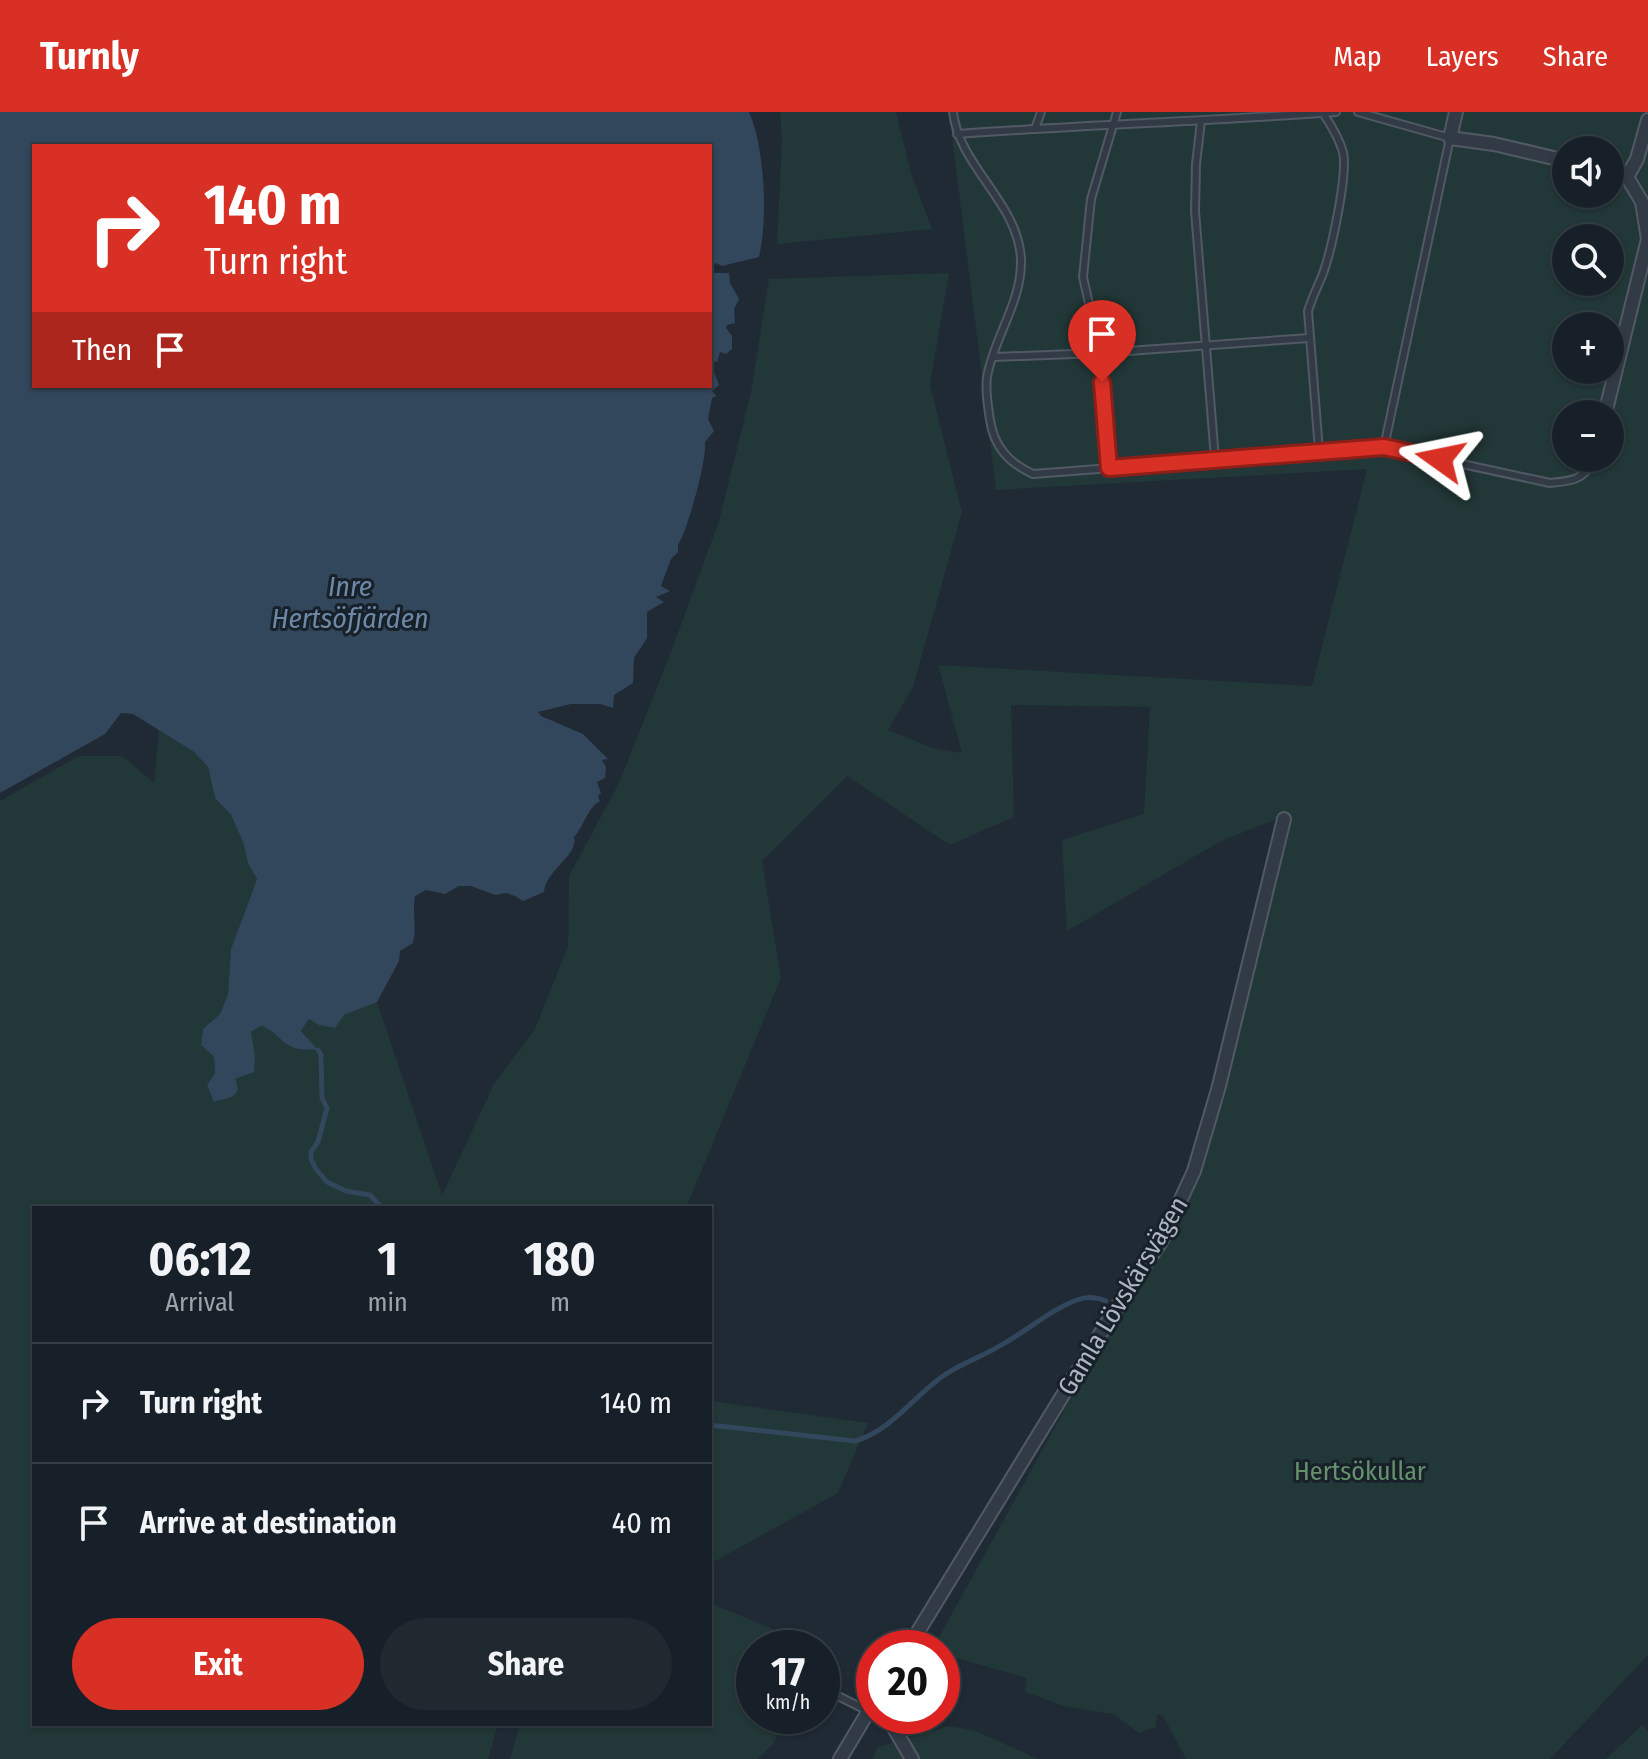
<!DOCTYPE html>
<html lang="en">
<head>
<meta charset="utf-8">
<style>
	:root { --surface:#172028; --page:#202830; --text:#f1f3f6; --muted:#9ea3a8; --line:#363e45; --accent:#d93025 }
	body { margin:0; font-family:"Fira Sans Condensed",sans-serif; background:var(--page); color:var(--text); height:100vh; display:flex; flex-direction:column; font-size:30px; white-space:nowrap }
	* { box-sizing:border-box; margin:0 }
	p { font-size:26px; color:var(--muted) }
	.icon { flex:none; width:44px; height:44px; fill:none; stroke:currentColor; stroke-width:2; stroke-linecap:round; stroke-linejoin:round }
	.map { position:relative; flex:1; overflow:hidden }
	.drawer { position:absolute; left:32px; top:1094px; width:680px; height:520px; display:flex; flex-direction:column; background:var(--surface); border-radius:0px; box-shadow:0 2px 6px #0004,0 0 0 2px var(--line) }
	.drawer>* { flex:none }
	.top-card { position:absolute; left:32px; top:32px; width:680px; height:244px; border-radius:0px; box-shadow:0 2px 6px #0004,0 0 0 2px var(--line); background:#d93025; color:#fff; overflow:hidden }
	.controls { position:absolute; left:1552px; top:24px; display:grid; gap:16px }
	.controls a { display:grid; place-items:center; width:72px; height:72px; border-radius:50%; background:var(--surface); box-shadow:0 2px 6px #0004,0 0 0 2px var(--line); font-size:40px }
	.speed { position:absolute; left:736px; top:1518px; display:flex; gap:16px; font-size:40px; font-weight:700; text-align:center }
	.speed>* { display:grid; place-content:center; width:104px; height:104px; border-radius:50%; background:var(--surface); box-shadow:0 2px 6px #0004,0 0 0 2px var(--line); line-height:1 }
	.speed small { font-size:20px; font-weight:400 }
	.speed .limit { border:12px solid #d22; background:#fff; color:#111 }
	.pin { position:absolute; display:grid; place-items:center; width:68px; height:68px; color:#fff; margin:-82px -34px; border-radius:50% 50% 50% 0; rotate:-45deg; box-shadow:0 0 8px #0007 }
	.pin .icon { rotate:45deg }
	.me { position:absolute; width:88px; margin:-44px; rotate:282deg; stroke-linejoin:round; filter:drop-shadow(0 0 6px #0008) }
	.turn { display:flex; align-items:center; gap:28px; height:168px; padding:0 40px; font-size:36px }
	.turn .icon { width:104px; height:104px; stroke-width:2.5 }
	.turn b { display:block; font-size:56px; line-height:68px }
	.then { display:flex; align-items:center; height:76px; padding:0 40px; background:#0003; gap:16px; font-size:30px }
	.eta { display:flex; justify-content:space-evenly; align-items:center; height:136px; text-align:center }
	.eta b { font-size:48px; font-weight:700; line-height:56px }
	.button { display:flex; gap:16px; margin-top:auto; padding:16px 40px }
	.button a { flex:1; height:92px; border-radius:48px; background:var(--accent); color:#fff; font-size:32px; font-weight:700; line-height:92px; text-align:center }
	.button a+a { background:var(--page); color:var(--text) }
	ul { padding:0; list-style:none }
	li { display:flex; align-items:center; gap:24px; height:120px; padding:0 40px; border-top:2px solid var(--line) }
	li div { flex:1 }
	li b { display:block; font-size:30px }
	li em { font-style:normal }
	header { display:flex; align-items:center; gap:48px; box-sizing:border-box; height:112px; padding:0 40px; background:var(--accent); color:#fff }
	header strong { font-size:38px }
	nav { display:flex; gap:44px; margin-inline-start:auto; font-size:28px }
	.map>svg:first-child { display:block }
	.green { fill:#223737; fill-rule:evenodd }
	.water { fill:#32465c }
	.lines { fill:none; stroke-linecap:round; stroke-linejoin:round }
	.stream { stroke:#32465c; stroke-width:5 }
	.service-casing { stroke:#505964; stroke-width:10 }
	.minor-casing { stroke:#505964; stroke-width:16 }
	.service { stroke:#323b45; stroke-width:6 }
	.minor { stroke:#323b45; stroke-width:12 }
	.route-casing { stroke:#8d1f18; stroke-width:20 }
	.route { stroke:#d93025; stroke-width:14 }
	.labels { text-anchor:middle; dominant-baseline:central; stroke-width:6; stroke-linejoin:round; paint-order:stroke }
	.street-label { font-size:26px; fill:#acb6c3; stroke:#18202a }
	.park-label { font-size:26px; fill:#65926c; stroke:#18202a }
	.water-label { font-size:28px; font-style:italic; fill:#6d89a7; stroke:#18202a }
</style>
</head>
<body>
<header>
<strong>Turnly</strong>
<nav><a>Map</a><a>Layers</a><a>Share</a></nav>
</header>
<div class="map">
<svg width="1648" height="1647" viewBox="0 0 1648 1647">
	<rect width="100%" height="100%" fill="#1f2a35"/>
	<g class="green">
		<path d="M 780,0 L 896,0 L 912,64 L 932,117 L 777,132 L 782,30 Z"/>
		<path d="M 949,0 L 1648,0 L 1648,1543 L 1550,1647 L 1186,1647 L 1163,1604 L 1157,1602 L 1156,1615 L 1139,1621 L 1114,1602 L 1067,1595 L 1025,1580 L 1027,1566 L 942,1542 L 942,1536 L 933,1536 L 1187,1076 L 1280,706 L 1221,729 L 1067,819 L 1062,728 L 1144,702 L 1150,595 L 1011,593 L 1014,705 L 950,733 L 847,664 L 762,749 L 781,866 L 686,1096 L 34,1096 L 34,1612 L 498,1612 L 488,1647 L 0,1647 L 0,689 L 79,644 L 122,644 L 154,671 L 159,618 L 194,640 L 208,655 L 215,686 L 231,703 L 243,730 L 248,751 L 257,767 L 231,837 L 228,882 L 220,902 L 203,918 L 201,933 L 214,945 L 215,961 L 207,973 L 214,989 L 222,988 L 235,967 L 246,962 L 251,921 L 261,914 C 275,919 282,931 296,936 C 302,938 310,937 317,938 L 301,919 L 310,906 L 319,913 L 377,890 L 442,1083 L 494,972 L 535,917 L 568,834 L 569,764 L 619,671 L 671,540 L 719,409 L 751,280 L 769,167 L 949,161 L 930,273 L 962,400 L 913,575 L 888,618 L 933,636 L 962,641 L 938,553 L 1312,574 L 1367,357 L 996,378 ZM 1566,38 L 1610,38 L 1610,82 L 1566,82 ZM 1566,126 L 1610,126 L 1610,170 L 1566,170 ZM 1566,214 L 1610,214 L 1610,258 L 1566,258 ZM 1566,302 L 1610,302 L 1610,346 L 1566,346 Z"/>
		<path d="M 710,1289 L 868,1311 L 838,1381 L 710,1452 Z"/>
		<path d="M 710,1491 L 818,1536 L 754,1536 L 754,1604 L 786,1604 L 773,1632 L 757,1647 L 510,1647 L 520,1612 L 710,1612 Z"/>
		<path d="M 1642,1613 L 1648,1619 L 1648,1647 L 1606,1647 Z"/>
		<path d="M 948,1614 L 976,1619 L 1038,1647 L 872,1647 L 878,1635 Z"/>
	</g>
	<g class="water">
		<path d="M 0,0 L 749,0 C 765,36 768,107 759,145 L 722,154 L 716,151 L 710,156 L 710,34 L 34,34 L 34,274 L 710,274 L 710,250 L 719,273 L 712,279 L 716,284 L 712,286 L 708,307 L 714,319 L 705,330 C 707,348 688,417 678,433 L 678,440 L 671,447 L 661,474 L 670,479 L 656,485 L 664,490 L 647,500 L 647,526 L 634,546 L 633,571 L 614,583 L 613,596 L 600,592 L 571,592 L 538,600 L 541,604 L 583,622 L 608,647 L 602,648 L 606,655 L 605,666 L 597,670 L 601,681 L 598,684 L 600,689 C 587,696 585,713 574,725 C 578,745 547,756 544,780 L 523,789 L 515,784 L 506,781 L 495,783 L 471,774 L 459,774 L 445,782 L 426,778 L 415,784 C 412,800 417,815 413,831 L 400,839 L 399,849 L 377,890 L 344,903 L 335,916 L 319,913 L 309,907 L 301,919 L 318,938 C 308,937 299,939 290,934 C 279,928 274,918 261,914 L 251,920 L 255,945 L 254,960 L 235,967 C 244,986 227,986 214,990 L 207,973 L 215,961 L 214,945 L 201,933 L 203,917 L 220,902 L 228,882 L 231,837 L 257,767 L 248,751 L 243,730 L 231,703 L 215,686 L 208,655 L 194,640 L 133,602 L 121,601 L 105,622 L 0,681 Z"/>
		<path d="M 710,161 L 729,161 L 730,171 L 739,187 L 734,197 L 735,211 L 727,213 L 726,216 L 732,224 L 732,237 L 726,242 L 720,240 L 717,250 L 710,249 Z"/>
	</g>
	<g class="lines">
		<g class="stream">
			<path d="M 318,938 L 321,943 L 322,986 L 327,996 L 318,1030 L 311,1040 L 311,1047 L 316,1057 L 327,1070 L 346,1079 L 370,1083 L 382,1096"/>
			<path d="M 710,1313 L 855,1329 C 892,1318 913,1285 943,1264 C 962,1251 984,1244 1003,1232 C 1028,1218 1050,1198 1077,1188 C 1087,1184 1096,1185 1106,1189"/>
		</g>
		<g class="service-casing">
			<g id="service">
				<path d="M 953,0 C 959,55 1019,91 1021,148 C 1022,190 994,225 987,265 C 985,279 988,294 990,308 C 994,335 1009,351 1033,362 L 1384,335 L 1550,371 C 1569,369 1582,369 1592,351"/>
				<path d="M 1358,0 L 1450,26 L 1384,335"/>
				<path d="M 1201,9 L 1196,52 L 1195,99 L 1215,347"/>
				<path d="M 1035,17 L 1041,0"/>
				<path d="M 957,22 C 1084,13 1210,9 1336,0"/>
				<path d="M 993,245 L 1100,241 L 1309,226"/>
				<path d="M 1319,339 L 1308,199 C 1312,186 1317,176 1322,164 C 1331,141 1348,63 1343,40 C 1339,26 1331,13 1323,1"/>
				<path d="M 1109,356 L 1100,241 L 1083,165 L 1091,87 L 1117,0"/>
				<path d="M 822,1576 L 868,1599"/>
			</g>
		</g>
		<g class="minor-casing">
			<g id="minor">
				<path d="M 1456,0 L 1450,26 L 1494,32 L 1566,49"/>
				<path d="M 1610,60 L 1627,65"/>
				<path d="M 1605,302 L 1648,127 L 1642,90 L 1627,65 L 1637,47 L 1648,8"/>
				<path d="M 1592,351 L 1594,346"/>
				<path d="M 908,1536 L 1126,1180 L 1161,1130 L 1194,1059 L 1219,974 L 1284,707"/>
				<path d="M 887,1604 L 912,1647"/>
				<path d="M 840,1647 L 874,1590"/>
			</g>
		</g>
		<use href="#service" class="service"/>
		<use href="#minor" class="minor"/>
	</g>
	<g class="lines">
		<g class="route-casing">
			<path id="route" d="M 1102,270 L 1109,356 L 1384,335 L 1440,347"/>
		</g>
		<use href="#route" class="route"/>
	</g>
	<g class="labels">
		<g class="street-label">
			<text transform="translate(1123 1184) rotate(-59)">Gamla Lövskärsvägen</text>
		</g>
		<g class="park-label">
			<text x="1360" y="1359">Hertsökullar</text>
		</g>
		<g class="water-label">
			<text x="350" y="474">Inre<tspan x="350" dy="32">Hertsöfjärden</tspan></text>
		</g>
	</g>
</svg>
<div class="controls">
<a><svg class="icon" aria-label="sound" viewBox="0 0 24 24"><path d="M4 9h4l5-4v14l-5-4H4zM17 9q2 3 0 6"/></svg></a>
<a><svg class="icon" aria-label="search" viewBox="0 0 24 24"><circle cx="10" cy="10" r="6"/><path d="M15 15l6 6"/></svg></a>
<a>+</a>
<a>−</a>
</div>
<div class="speed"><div>17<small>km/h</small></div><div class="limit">20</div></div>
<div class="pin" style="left:1102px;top:270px;background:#d93025"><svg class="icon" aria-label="arrive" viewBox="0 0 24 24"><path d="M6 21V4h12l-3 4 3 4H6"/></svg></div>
<svg class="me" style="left:1440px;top:347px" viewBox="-20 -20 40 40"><path d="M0-17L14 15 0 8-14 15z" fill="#d93025" stroke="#fff" stroke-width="4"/></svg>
<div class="top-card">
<div class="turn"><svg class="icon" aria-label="right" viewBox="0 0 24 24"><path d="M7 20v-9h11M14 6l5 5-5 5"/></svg><div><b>140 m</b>Turn right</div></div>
<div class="then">Then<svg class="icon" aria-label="arrive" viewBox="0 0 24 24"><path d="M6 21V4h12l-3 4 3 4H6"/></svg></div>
</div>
<section class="drawer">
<div class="eta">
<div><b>06:12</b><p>Arrival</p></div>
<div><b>1</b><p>min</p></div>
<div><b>180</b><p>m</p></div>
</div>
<ul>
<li><svg class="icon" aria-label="right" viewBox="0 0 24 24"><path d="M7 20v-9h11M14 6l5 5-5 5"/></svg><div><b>Turn right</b></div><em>140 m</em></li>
<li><svg class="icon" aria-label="arrive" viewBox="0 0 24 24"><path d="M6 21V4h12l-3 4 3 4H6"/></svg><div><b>Arrive at destination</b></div><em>40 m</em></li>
</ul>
<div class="button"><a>Exit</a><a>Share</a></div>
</section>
</div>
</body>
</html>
